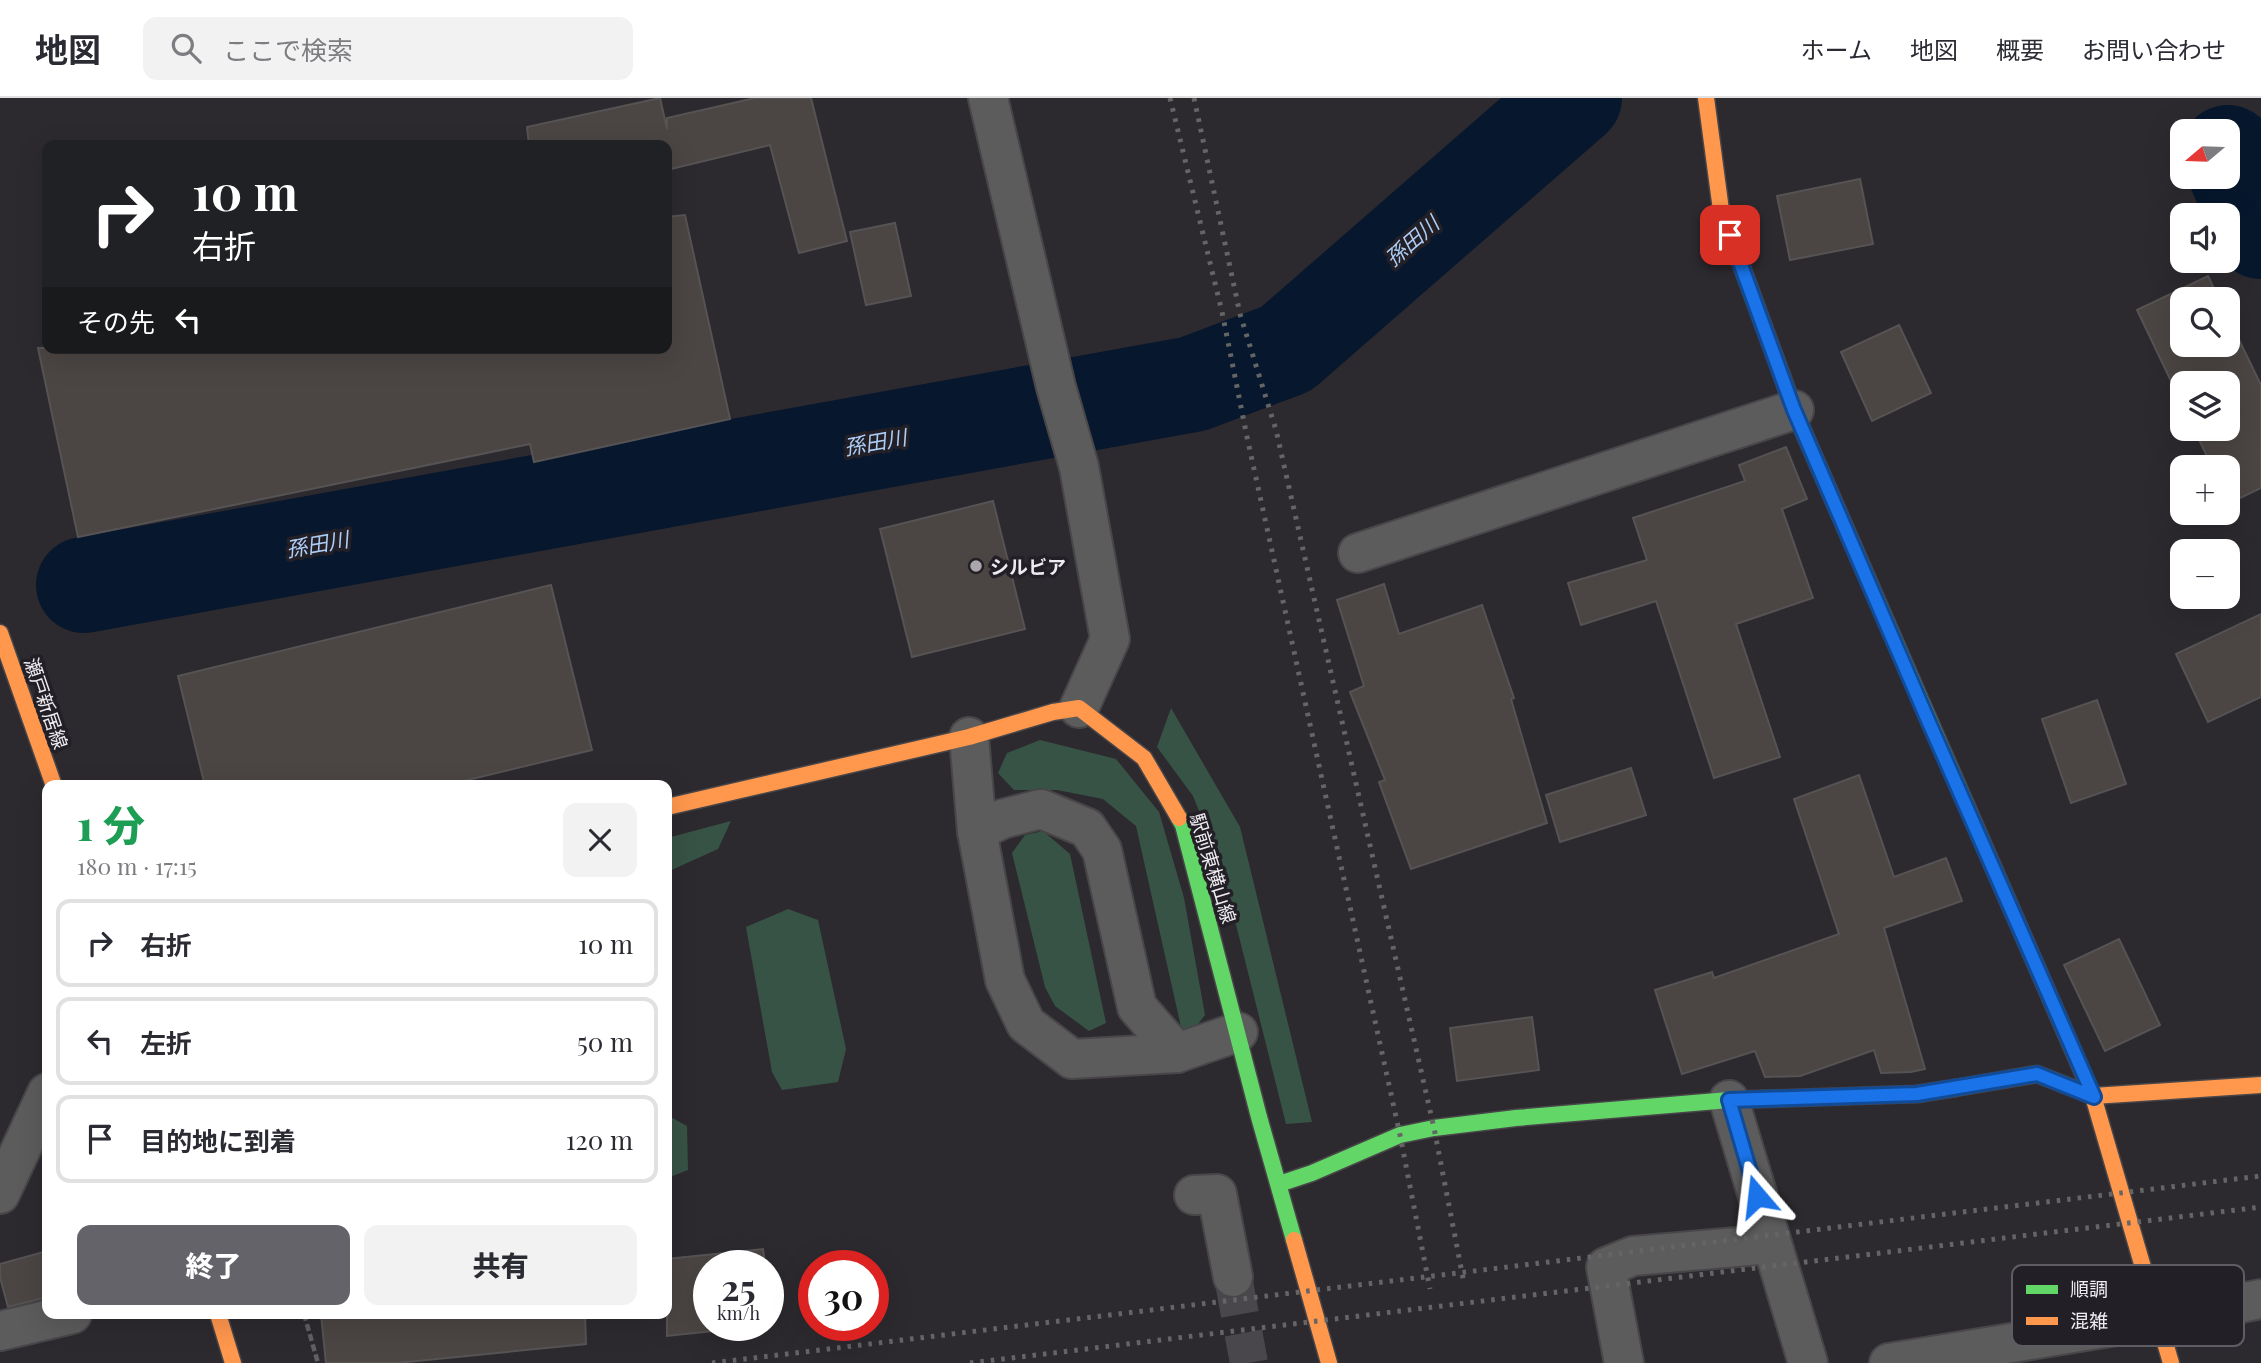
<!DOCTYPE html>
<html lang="ja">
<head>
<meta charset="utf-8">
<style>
	:root { --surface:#fff; --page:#f2f2f3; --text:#2b2b33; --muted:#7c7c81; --line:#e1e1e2; --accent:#65636a }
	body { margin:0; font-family:"Playfair Display","Noto Sans JP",serif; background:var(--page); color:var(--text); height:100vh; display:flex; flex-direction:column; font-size:26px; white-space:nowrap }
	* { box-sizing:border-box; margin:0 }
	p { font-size:23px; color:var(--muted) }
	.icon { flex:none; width:38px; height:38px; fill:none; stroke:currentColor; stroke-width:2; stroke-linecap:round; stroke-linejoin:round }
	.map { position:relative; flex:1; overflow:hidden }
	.sheet { position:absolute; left:42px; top:682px; width:630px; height:539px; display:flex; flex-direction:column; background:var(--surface); border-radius:14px; box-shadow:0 7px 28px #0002 }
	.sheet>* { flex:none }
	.guide { position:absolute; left:42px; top:42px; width:630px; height:214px; border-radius:14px; box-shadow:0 7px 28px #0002; background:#202124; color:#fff; overflow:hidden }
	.needle { width:46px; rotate:251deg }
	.tools { position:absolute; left:2170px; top:21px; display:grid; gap:14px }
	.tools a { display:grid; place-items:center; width:70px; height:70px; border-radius:14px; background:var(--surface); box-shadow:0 7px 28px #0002; font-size:35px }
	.speed { position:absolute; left:693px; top:1152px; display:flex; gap:14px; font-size:35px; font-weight:700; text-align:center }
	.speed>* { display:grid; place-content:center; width:91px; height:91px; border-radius:50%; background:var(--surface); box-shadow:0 7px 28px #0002; line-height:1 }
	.speed small { font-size:18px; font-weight:400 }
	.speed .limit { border:10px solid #d22; background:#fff; color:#111 }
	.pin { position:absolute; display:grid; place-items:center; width:60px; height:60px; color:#fff; margin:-30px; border-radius:14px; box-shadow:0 4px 10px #0006 }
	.me { position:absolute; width:77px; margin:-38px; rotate:343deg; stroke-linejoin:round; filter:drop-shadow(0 0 5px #0008) }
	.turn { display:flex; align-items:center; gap:24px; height:147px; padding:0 35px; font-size:32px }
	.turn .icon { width:91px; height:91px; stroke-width:2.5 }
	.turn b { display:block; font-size:49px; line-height:60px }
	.then { display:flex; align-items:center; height:66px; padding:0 35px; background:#0003; gap:14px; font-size:26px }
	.round { display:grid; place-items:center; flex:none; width:74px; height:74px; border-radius:14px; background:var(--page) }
	.headline { display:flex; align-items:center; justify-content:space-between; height:119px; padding:0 35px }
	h1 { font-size:42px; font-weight:800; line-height:52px; color:#1e9e55 }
	.action { display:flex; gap:14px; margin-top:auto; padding:14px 35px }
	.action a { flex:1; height:80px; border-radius:14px; background:var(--accent); color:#fff; font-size:28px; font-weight:800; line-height:80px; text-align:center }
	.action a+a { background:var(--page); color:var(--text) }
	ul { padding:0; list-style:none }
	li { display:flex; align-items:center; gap:21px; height:88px; margin:0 14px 10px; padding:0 21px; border:4px solid var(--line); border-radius:14px }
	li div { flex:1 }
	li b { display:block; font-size:26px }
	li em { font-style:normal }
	header { display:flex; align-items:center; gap:42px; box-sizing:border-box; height:98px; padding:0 35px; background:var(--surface); border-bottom:2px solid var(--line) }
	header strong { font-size:33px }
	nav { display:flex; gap:38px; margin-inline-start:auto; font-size:24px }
	.search { width:490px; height:63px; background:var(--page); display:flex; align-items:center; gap:18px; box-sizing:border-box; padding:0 24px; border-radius:14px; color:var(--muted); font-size:26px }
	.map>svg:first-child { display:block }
	.green { fill:#375346 }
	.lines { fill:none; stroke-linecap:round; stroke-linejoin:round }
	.river { stroke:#07182e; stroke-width:96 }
	.building { fill:#4b4543; stroke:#565354; stroke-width:2 }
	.street-tunnel { stroke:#4a474c; stroke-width:38; stroke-dasharray:38 19; stroke-linecap:butt }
	.street-casing { stroke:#484649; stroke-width:42 }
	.fast-casing { stroke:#484649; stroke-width:19 }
	.slow-casing { stroke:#484649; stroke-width:19 }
	.path { stroke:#616061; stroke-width:4.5; stroke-dasharray:7 3.5; stroke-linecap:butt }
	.street { stroke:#5d5c5c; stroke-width:38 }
	.fast { stroke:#63d668; stroke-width:16 }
	.slow { stroke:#ff974d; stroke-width:16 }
	.rail { stroke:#656566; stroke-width:5; stroke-dasharray:3.5 7; stroke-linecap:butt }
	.route-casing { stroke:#114b97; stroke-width:18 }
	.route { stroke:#1a73e8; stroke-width:12 }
	.poi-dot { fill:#aba8ad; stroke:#231f26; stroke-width:2.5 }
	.labels { text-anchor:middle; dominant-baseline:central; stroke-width:7; stroke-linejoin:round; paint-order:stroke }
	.poi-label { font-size:19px; font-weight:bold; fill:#efecf1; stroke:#231f26; text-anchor:start }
	.street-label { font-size:19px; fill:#efecf1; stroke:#231f26 }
	.water-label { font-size:21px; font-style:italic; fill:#accdf6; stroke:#231f26 }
	.key { fill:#231f26; stroke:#605c63; stroke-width:2 }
	.key-label { font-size:19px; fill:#efecf1 }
</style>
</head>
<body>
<header>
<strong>地図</strong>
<div class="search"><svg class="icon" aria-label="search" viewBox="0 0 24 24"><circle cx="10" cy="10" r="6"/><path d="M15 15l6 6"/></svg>ここで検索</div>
<nav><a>ホーム</a><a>地図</a><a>概要</a><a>お問い合わせ</a></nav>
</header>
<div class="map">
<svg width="2261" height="1265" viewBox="0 0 2261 1265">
	<rect width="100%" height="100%" fill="#2d2a2f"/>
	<g class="green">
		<path d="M 1171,610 L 1240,729 L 1312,1024 L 1286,1026 L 1221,767 L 1193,698 L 1157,649 Z"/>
		<path d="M 1040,642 L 1116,661 L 1159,714 L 1184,800 L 1205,917 L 1191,935 L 1181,929 L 1136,728 L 1103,701 L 1057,692 L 1014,692 L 998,675 L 1007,655 Z"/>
		<path d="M 731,723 L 718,751 L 667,774 L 667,740 Z"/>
		<path d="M 1043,733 L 1070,756 L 1106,925 L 1089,933 L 1055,908 L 1045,889 L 1012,755 L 1025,737 Z"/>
		<path d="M 788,811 L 818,822 L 846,951 L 838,984 L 782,992 L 772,974 L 746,829 Z"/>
		<path d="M 667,1017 L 687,1028 L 688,1072 L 667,1080 Z"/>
	</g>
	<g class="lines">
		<g class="river">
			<path d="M 2228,55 L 2261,133"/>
			<path d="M 84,487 L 1193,286 L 1286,251 L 1574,0"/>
		</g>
	</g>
	<g class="building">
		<path d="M 660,0 L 667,31 L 667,20 L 755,0 L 811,0 L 847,143 L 799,155 L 770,47 L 667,72 L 667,47 L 529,47 L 527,29 Z"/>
		<path d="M 1860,81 L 1873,146 L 1790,162 L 1777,98 Z"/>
		<path d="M 685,117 L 730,321 L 534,364 L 530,346 L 78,439 L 38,250 L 667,250 L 667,119 Z"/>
		<path d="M 895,125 L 911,198 L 866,207 L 850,134 Z"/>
		<path d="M 2208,178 L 2219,201 L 2182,201 L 2182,247 L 2228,247 L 2228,219 L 2261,287 L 2261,390 L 2230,405 L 2228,369 L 2212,369 L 2194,331 L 2228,331 L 2228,285 L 2182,285 L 2182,306 L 2137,212 Z"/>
		<path d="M 1899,227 L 1931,295 L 1872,323 L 1841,254 Z"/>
		<path d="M 1786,349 L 1807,401 L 1782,411 L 1813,500 L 1736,526 L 1780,659 L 1714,680 L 1656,503 L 1581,527 L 1568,485 L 1647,462 L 1633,420 L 1745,383 L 1739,367 Z"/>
		<path d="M 993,403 L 1025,531 L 912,559 L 880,431 Z"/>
		<path d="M 1384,486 L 1399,536 L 1482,507 L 1514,600 L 1511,601 L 1547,725 L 1411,771 L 1379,684 L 1385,682 L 1350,594 L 1364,588 L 1337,502 Z"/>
		<path d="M 551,487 L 592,652 L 443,688 L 205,688 L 178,578 Z"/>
		<path d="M 2261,516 L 2261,599 L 2208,624 L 2176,556 Z"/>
		<path d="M 2097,602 L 2126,686 L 2071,705 L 2042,621 Z"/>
		<path d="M 1631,670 L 1646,717 L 1560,744 L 1546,697 Z"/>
		<path d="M 1859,677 L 1894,779 L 1946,760 L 1962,803 L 1884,830 L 1925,971 L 1911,974 L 1881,975 L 1874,952 L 1800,978 L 1765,979 L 1755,953 L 1682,976 L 1655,892 L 1712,874 L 1714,880 L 1839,836 L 1794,701 Z"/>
		<path d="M 2119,841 L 2160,927 L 2105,953 L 2064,867 Z"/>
		<path d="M 1532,919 L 1539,972 L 1457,983 L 1450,930 Z"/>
		<path d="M 763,1151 L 765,1167 L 709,1167 L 709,1227 L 768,1227 L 768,1194 L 772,1227 L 667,1238 L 667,1161 Z"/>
		<path d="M 47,1153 L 47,1199 L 8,1209 L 0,1179 L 0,1166 Z"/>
		<path d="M 321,1216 L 585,1216 L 586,1246 L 397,1265 L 326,1265 Z"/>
	</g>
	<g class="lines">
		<path class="street-tunnel" d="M 1233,1179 L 1249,1265"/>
		<g class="street-casing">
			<g id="street">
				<path d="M 988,0 L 1056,289 L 1079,369 L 1110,541 L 1079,610"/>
				<path d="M 1358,455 L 1794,312"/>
				<path d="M 969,639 L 977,733 L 1005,882 L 1026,926 L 1072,961 L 1177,955 L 1238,934"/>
				<path d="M 977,733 L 1002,721 L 1041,711 L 1087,730 L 1102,752 L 1137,909 L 1177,955"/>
				<path d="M 1729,1002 L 1808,1265"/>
				<path d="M 0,1096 L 47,995"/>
				<path d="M 1194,1097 L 1217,1096 L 1233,1179"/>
				<path d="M 0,1233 L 72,1216"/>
				<path d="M 1624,1265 L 1606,1169 L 1633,1158 L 1772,1146"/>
				<path d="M 1889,1265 L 2159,1221 L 2261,1201"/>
			</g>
		</g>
		<g class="fast-casing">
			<g id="fast">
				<path d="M 1782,278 L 1794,312 L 2052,904"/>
				<path d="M 1179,720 L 1183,727 L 1259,1019 L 1294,1142"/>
				<path d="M 1279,1086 L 1312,1075 L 1400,1037 L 1434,1030 L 1516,1020 L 1729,1002 L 1917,996 L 1955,990"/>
			</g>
		</g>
		<g class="slow-casing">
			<g id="slow">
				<path d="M 1706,0 L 1721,112 L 1782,278"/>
				<path d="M 0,535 L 54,688"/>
				<path d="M 667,709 L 969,639 L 1053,614 L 1079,610 L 1144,660 L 1179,720"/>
				<path d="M 2052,904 L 2093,998 L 2171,1265"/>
				<path d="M 1955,990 L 2037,976 L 2093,998 L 2261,987"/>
				<path d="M 1294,1142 L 1329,1265"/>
				<path d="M 218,1216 L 233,1265"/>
			</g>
		</g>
		<path class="path" d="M 304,1216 L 318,1265"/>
		<use href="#street" class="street"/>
		<use href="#fast" class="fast"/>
		<use href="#slow" class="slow"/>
		<g class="rail">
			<path d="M 1170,0 L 1222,214 L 1247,339 L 1400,1037 L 1430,1191"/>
			<path d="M 1194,0 L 1240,216 L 1276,332 L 1434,1030 L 1464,1185"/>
			<path d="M 712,1265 L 2261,1078"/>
			<path d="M 970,1265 L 2261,1109"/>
		</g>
	</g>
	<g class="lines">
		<g class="route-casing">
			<path id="route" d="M 1730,137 L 1794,312 L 1927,620 L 2094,999 L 2037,976 L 1917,996 L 1729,1002 L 1757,1098"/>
		</g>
		<use href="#route" class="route"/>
	</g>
	<circle class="poi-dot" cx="976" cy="468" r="7"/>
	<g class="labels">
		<g class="poi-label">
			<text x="990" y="468">シルビア</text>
		</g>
		<g class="street-label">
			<text transform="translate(47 605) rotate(71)">瀬戸新居線</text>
			<text transform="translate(1214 770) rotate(73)">駅前東横山線</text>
		</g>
		<g class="water-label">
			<text transform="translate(1411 142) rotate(-41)">孫田川</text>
			<text transform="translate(875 343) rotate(-10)">孫田川</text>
			<text transform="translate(317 445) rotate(-10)">孫田川</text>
		</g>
	</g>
	<rect x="2012" y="1167" width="232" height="81" rx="10" class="key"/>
	<rect x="2026" y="1187" width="32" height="9" fill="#63d668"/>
	<rect x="2026" y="1219" width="32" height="8" fill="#ff974d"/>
	<g class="key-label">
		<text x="2070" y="1198">順調</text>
		<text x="2070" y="1230">混雑</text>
	</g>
</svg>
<div class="tools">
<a><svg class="needle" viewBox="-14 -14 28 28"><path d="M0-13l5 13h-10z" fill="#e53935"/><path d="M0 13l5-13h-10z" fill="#7c7c81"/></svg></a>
<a><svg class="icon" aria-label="sound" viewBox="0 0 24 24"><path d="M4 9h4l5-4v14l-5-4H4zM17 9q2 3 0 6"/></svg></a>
<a><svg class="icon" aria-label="search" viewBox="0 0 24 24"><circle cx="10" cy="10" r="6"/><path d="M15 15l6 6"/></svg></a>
<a><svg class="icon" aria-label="layers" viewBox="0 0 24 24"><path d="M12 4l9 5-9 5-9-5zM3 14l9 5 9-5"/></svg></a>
<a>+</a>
<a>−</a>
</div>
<div class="speed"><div>25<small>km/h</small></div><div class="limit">30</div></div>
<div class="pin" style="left:1730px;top:137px;background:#d93025"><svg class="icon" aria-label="arrive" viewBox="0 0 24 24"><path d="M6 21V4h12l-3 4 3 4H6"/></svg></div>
<svg class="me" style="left:1757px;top:1098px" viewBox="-20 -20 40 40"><path d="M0-17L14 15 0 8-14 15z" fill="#1a73e8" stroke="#fff" stroke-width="4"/></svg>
<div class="guide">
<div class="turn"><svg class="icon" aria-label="right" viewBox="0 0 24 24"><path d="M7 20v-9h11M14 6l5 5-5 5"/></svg><div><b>10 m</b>右折</div></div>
<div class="then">その先<svg class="icon" aria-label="left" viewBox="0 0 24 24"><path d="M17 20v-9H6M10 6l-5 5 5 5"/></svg></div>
</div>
<section class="sheet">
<div class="headline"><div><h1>1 分</h1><p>180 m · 17:15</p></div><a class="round"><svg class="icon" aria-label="close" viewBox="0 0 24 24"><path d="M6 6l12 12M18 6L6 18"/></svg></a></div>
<ul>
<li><svg class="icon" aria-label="right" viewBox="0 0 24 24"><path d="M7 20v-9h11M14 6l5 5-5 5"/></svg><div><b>右折</b></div><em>10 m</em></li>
<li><svg class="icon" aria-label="left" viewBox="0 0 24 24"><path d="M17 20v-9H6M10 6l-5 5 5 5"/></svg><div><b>左折</b></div><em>50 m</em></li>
<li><svg class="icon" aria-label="arrive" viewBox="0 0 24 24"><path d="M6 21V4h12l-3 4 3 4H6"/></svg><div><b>目的地に到着</b></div><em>120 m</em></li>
</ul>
<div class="action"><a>終了</a><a>共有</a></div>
</section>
</div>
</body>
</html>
